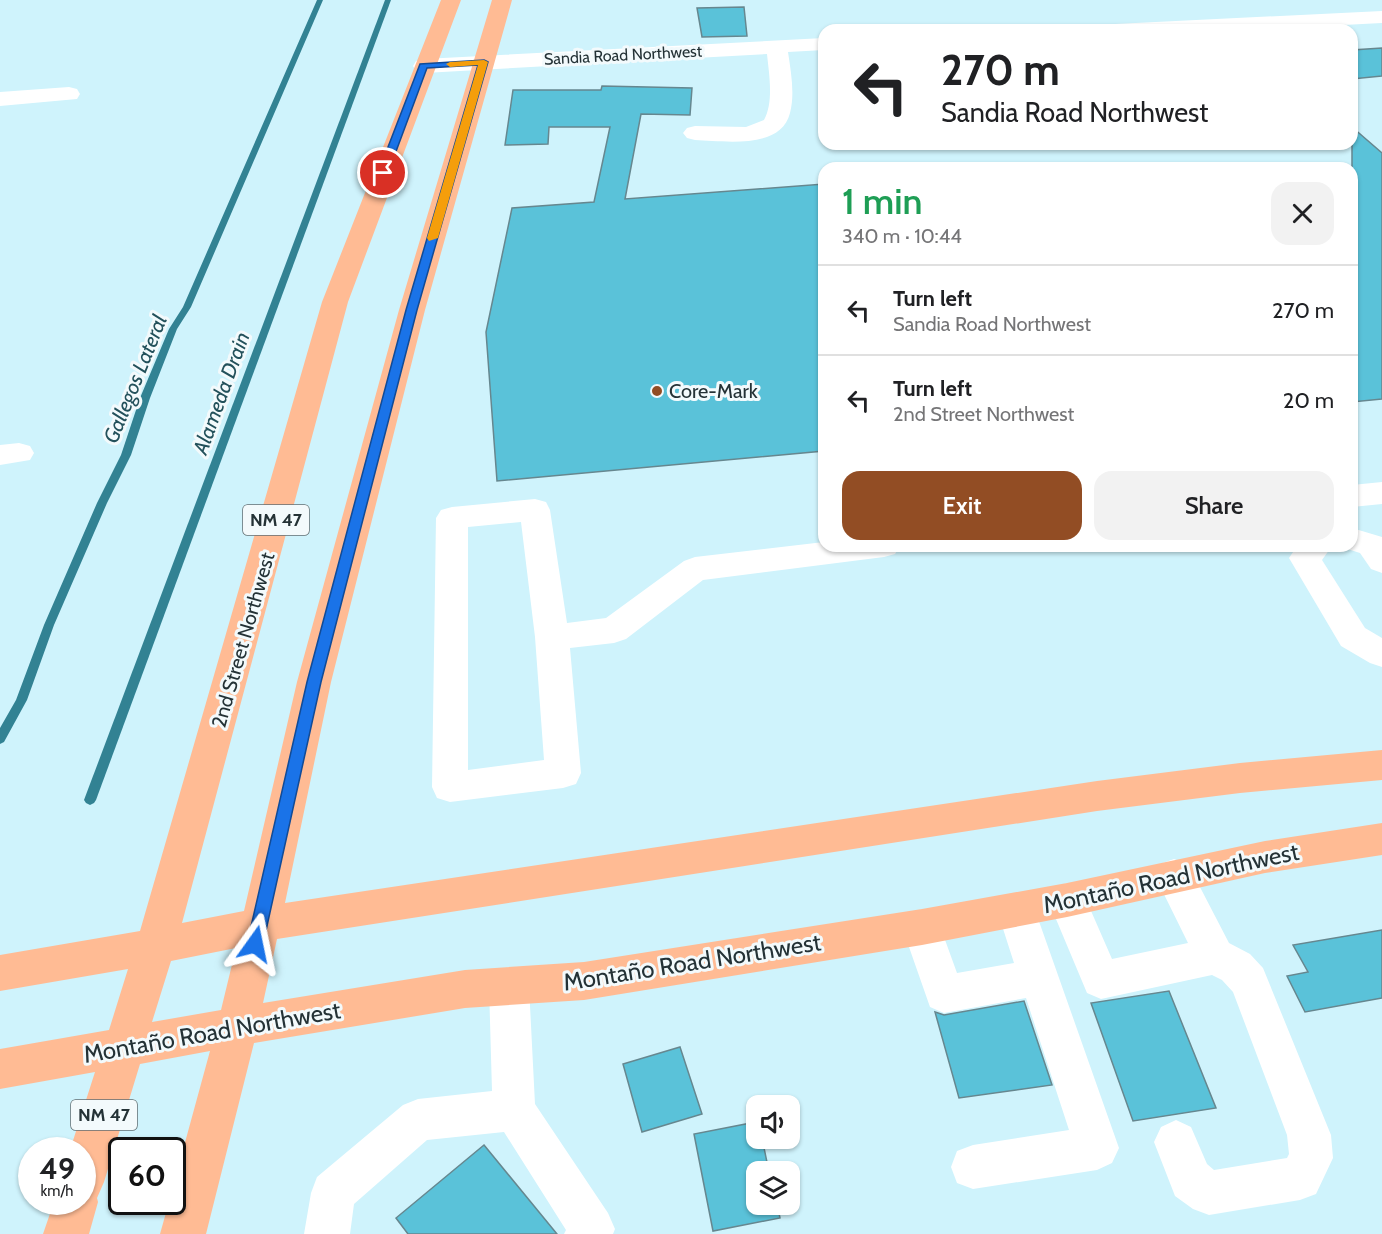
<!DOCTYPE html>
<html lang="en">
<head>
<meta charset="utf-8">
<style>
	:root { --surface:#fff; --page:#f2f2f2; --text:#202124; --muted:#757577; --line:#e0e0e0; --accent:#924d24 }
	body { margin:0; font-family:Cabin,sans-serif; background:var(--page); color:var(--text); height:100vh; display:flex; flex-direction:column; font-size:22px; white-space:nowrap }
	* { box-sizing:border-box; margin:0 }
	p { font-size:20px; color:var(--muted) }
	.icon { flex:none; width:33px; height:33px; fill:none; stroke:currentColor; stroke-width:2; stroke-linecap:round; stroke-linejoin:round }
	.map { position:relative; flex:1; overflow:hidden }
	.drawer { position:absolute; left:818px; top:162px; width:540px; height:390px; display:flex; flex-direction:column; background:var(--surface); border-radius:18px; box-shadow:0 2px 4px #0004 }
	.drawer>* { flex:none }
	.top-card { position:absolute; left:818px; top:24px; width:540px; height:126px; border-radius:18px; box-shadow:0 2px 4px #0004; background:#fff; color:var(--text); overflow:hidden }
	.fabs { position:absolute; left:746px; top:1095px; display:grid; gap:12px }
	.fabs a { display:grid; place-items:center; width:54px; height:54px; border-radius:12px; background:var(--surface); box-shadow:0 2px 4px #0004; font-size:30px }
	.speed { position:absolute; left:18px; top:1137px; display:flex; gap:12px; font-size:30px; font-weight:700; text-align:center }
	.speed>* { display:grid; place-content:center; width:78px; height:78px; border-radius:50%; background:var(--surface); box-shadow:0 2px 4px #0004; line-height:1 }
	.speed small { font-size:15px; font-weight:400 }
	.speed .limit { border:3px solid #111; border-radius:9px; background:#fff; color:#111 }
	.pin { position:absolute; display:grid; place-items:center; width:51px; height:51px; color:#fff; margin:-26px; border:3px solid #fff; border-radius:50%; box-shadow:0 2px 6px #0007 }
	.me { position:absolute; width:66px; margin:-33px; rotate:12deg; stroke-linejoin:round; filter:drop-shadow(0 0 4px #0008) }
	.turn { display:flex; align-items:center; gap:21px; height:126px; padding:0 24px; font-size:27px }
	.turn .icon { width:78px; height:78px; stroke-width:2.5 }
	.turn b { display:block; font-size:42px; line-height:51px }
	.round { display:grid; place-items:center; flex:none; width:63px; height:63px; border-radius:18px; background:var(--page) }
	.summary { display:flex; align-items:center; justify-content:space-between; height:102px; padding:0 24px }
	h1 { font-size:36px; font-weight:600; line-height:45px; color:#1e9e55 }
	.primary-button { display:flex; gap:12px; margin-top:auto; padding:12px 24px }
	.primary-button a { flex:1; height:69px; border-radius:18px; background:var(--accent); color:#fff; font-size:24px; font-weight:600; line-height:69px; text-align:center }
	.primary-button a+a { background:var(--page); color:var(--text) }
	ul { padding:0; list-style:none }
	li { display:flex; align-items:center; gap:18px; height:90px; padding:0 24px; border-top:2px solid var(--line) }
	li div { flex:1 }
	li b { display:block; font-size:22px }
	li em { font-style:normal }
	.map>svg:first-child { display:block }
	.lines { fill:none; stroke-linecap:round; stroke-linejoin:round }
	.stream { fill:#328293; fill-rule:evenodd }
	.building { fill:#5ac2d9; stroke:#66878f; stroke-width:1.5 }
	.minor { fill:#fff; fill-rule:evenodd }
	.major { fill:#ffbb94; fill-rule:evenodd }
	.route { fill:#1a73e8; stroke:#114b97; stroke-width:1.5 }
	.slow { fill:#f59e0b }
	.poi-dot { fill:#924d24; stroke:#f3fafc; stroke-width:2 }
	.labels { text-anchor:middle; dominant-baseline:central; stroke-width:6; stroke-linejoin:round; paint-order:stroke }
	.far-street-label { font-size:16px; fill:#243236; stroke:#f3fafc }
	.shield { fill:#f3fafc; stroke:#626e71; stroke-width:1.5 }
	.shield-label { font-size:18px; font-weight:bold; fill:#243236 }
	.poi-label { font-size:20px; fill:#243236; stroke:#f3fafc; text-anchor:start }
	.street-label { font-size:20px; fill:#243236; stroke:#f3fafc }
	.water-label { font-size:21px; font-style:italic; fill:#23515b; stroke:#f3fafc }
	.near-street-label { font-size:24px; fill:#243236; stroke:#f3fafc }
</style>
</head>
<body>
<div class="map">
<svg width="1382" height="1234" viewBox="0 0 1382 1234">
	<rect width="100%" height="100%" fill="#cff3fc"/>
	<g class="lines">
		<g class="stream">
			<path d="M 317,0 L 323,0 L 191,307 L 177,329 L 150,398 L 131,455 L 107,503 L 54,625 L 27,700 L 4,742 L 0,744 L 0,728 L 16,700 L 44,625 L 97,503 L 121,455 L 140,398 L 169,329 L 183,307 Z"/>
			<path d="M 385,0 L 391,0 L 96,800 L 94,803 L 90,805 L 86,803 L 84,800 Z"/>
		</g>
	</g>
	<g class="building">
		<path d="M 744,7 L 747,36 L 702,37 L 697,8 Z"/>
		<path d="M 1382,48 L 1382,76 L 1352,79 L 1352,50 Z"/>
		<path d="M 602,86 L 692,88 L 690,115 L 641,114 L 625,199 L 824,184 L 824,451 L 497,481 L 486,332 L 512,208 L 594,202 L 610,127 L 549,127 L 548,144 L 505,145 L 513,90 L 601,90 Z"/>
		<path d="M 1352,127 L 1382,153 L 1382,399 L 1352,402 Z"/>
		<path d="M 1382,930 L 1382,998 L 1305,1012 L 1287,976 L 1308,972 L 1293,945 Z"/>
		<path d="M 1169,991 L 1216,1108 L 1133,1121 L 1091,1003 Z"/>
		<path d="M 1024,1001 L 1052,1085 L 959,1098 L 935,1012 L 944,1015 Z"/>
		<path d="M 680,1047 L 702,1114 L 642,1132 L 623,1064 Z"/>
		<path d="M 756,1122 L 756,1138 L 762,1138 L 769,1172 L 756,1172 L 756,1204 L 777,1204 L 780,1218 L 713,1231 L 694,1134 Z"/>
		<path d="M 484,1145 L 557,1234 L 408,1234 L 396,1218 Z"/>
	</g>
	<g class="lines">
		<g class="minor">
			<path d="M 1382,11 L 1382,23 L 1245,30 L 1104,30 L 1107,25 L 1115,24 Z"/>
			<path d="M 824,38 L 824,50 L 788,52 C 791,72 795,94 790,113 C 781,150 724,141 695,140 L 687,138 L 683,133 L 687,128 L 695,126 L 746,127 L 764,120 C 774,102 769,74 767,54 L 424,73 L 416,71 L 413,66 L 416,61 L 424,59 Z"/>
			<path d="M 69,87 L 77,89 L 80,94 L 77,99 L 0,106 L 0,92 Z"/>
			<path d="M 19,443 L 30,446 L 34,453 L 30,460 L 0,465 L 0,445 Z"/>
			<path d="M 1382,482 L 1382,504 L 1352,507 L 1352,485 Z"/>
			<path d="M 535,499 L 546,502 L 550,510 L 567,623 L 606,618 L 684,561 L 695,557 L 824,542 L 824,546 L 900,546 L 895,554 L 884,557 L 703,580 L 626,639 L 614,643 L 570,648 L 581,773 L 576,784 L 563,788 L 450,802 L 437,798 L 432,787 L 436,518 L 441,510 L 452,507 ZM 521,522 L 535,637 L 544,760 L 468,770 L 468,527 Z"/>
			<path d="M 1352,528 L 1382,537 L 1382,573 L 1371,569 L 1360,553 L 1341,547 L 1352,546 Z"/>
			<path d="M 1297,546 L 1332,546 L 1322,560 L 1365,628 L 1382,638 L 1382,667 L 1370,663 L 1341,646 L 1289,558 Z"/>
			<path d="M 1174,859 L 1188,864 L 1229,943 L 1250,954 L 1263,968 L 1331,1135 L 1333,1158 L 1316,1194 L 1300,1200 L 1209,1215 L 1193,1209 L 1175,1196 L 1154,1142 L 1161,1127 L 1176,1120 L 1191,1127 L 1207,1164 L 1214,1170 L 1287,1158 L 1289,1154 L 1287,1135 L 1233,992 L 1222,980 L 1212,975 L 1101,999 L 1087,993 L 1048,900 L 1053,888 L 1067,883 L 1081,888 L 1112,959 L 1188,943 L 1155,876 L 1160,864 Z"/>
			<path d="M 1016,893 L 1030,898 L 1035,910 L 1119,1148 L 1112,1163 L 1097,1170 L 973,1189 L 957,1183 L 951,1167 L 957,1151 L 973,1145 L 1069,1130 L 1026,998 L 944,1013 L 930,1007 L 902,927 L 908,915 L 922,909 L 936,915 L 957,973 L 1014,963 L 997,910 L 1002,898 Z"/>
			<path d="M 509,967 L 523,973 L 529,986 L 535,1104 L 608,1213 L 615,1229 L 613,1234 L 564,1234 L 566,1230 L 504,1132 L 427,1140 L 354,1204 L 350,1234 L 304,1234 L 311,1193 L 317,1177 L 403,1105 L 418,1099 L 492,1091 L 489,986 L 495,973 Z"/>
		</g>
		<path class="major" d="M 441,0 L 461,0 L 348,302 L 182,923 L 244,911 L 297,682 L 399,310 L 492,0 L 512,0 L 425,310 L 331,682 L 285,903 L 1097,781 L 1240,763 L 1382,750 L 1382,780 L 1240,793 L 1097,811 L 277,939 L 263,1003 L 465,970 L 584,962 L 922,909 L 1067,883 L 1265,841 L 1382,823 L 1382,855 L 1265,873 L 1067,917 L 922,945 L 584,1000 L 465,1008 L 254,1043 L 206,1234 L 160,1234 L 169,1202 L 172,1202 L 172,1190 L 210,1051 L 140,1064 L 104,1182 L 97,1198 L 98,1202 L 89,1234 L 43,1234 L 54,1202 L 82,1202 L 82,1150 L 70,1150 L 95,1072 L 0,1089 L 0,1049 L 109,1030 L 128,969 L 0,991 L 0,955 L 140,931 L 322,302 ZM 236,948 L 221,1010 L 152,1022 L 171,961 Z"/>
	</g>
	<path class="route" d="M 484,60 L 488,62 L 417,310 L 321,682 L 263,944 L 261,949 L 255,952 L 249,949 L 247,944 L 307,682 L 406,310 L 478,65 L 427,68 L 388,173 L 383,176 L 378,173 L 420,64 Z"/>
	<path class="slow" d="M 484,60 L 488,62 L 438,238 L 429,241 L 427,238 L 478,65 L 450,67 L 446,64 L 450,62 Z"/>
	<circle class="poi-dot" cx="657" cy="391" r="6"/>
	<g class="labels">
		<g class="far-street-label">
			<text transform="translate(623 55) rotate(-3)">Sandia Road Northwest</text>
		</g>
		<g class="shield">
			<rect x="243" y="505" width="66" height="30" rx="4.5"/>
			<rect x="71" y="1100" width="66" height="30" rx="4.5"/>
		</g>
		<g class="shield-label">
			<text x="276" y="520">NM 47</text>
			<text x="104" y="1115">NM 47</text>
		</g>
		<g class="poi-label">
			<text x="669" y="391">Core-Mark</text>
		</g>
		<g class="street-label">
			<text transform="translate(243 640) rotate(-74)">2nd Street Northwest</text>
		</g>
		<g class="water-label">
			<text transform="translate(135 379) rotate(-68)">Gallegos Lateral</text>
			<text transform="translate(221 393) rotate(-70)">Alameda Drain</text>
		</g>
		<g class="near-street-label">
			<text transform="translate(1171 878) rotate(-12)">Montaño Road Northwest</text>
			<text transform="translate(692 962) rotate(-9)">Montaño Road Northwest</text>
			<text transform="translate(212 1032) rotate(-10)">Montaño Road Northwest</text>
		</g>
	</g>
</svg>
<div class="fabs">
<a><svg class="icon" aria-label="sound" viewBox="0 0 24 24"><path d="M4 9h4l5-4v14l-5-4H4zM17 9q2 3 0 6"/></svg></a>
<a><svg class="icon" aria-label="layers" viewBox="0 0 24 24"><path d="M12 4l9 5-9 5-9-5zM3 14l9 5 9-5"/></svg></a>
</div>
<div class="speed"><div>49<small>km/h</small></div><div class="limit">60</div></div>
<div class="pin" style="left:383px;top:173px;background:#d93025"><svg class="icon" aria-label="arrive" viewBox="0 0 24 24"><path d="M6 21V4h12l-3 4 3 4H6"/></svg></div>
<svg class="me" style="left:255px;top:944px" viewBox="-20 -20 40 40"><path d="M0-17L14 15 0 8-14 15z" fill="#1a73e8" stroke="#fff" stroke-width="4"/></svg>
<div class="top-card">
<div class="turn"><svg class="icon" aria-label="left" viewBox="0 0 24 24"><path d="M17 20v-9H6M10 6l-5 5 5 5"/></svg><div><b>270 m</b>Sandia Road Northwest</div></div>
</div>
<section class="drawer">
<div class="summary"><div><h1>1 min</h1><p>340 m · 10:44</p></div><a class="round"><svg class="icon" aria-label="close" viewBox="0 0 24 24"><path d="M6 6l12 12M18 6L6 18"/></svg></a></div>
<ul>
<li><svg class="icon" aria-label="left" viewBox="0 0 24 24"><path d="M17 20v-9H6M10 6l-5 5 5 5"/></svg><div><b>Turn left</b><p>Sandia Road Northwest</p></div><em>270 m</em></li>
<li><svg class="icon" aria-label="left" viewBox="0 0 24 24"><path d="M17 20v-9H6M10 6l-5 5 5 5"/></svg><div><b>Turn left</b><p>2nd Street Northwest</p></div><em>20 m</em></li>
</ul>
<div class="primary-button"><a>Exit</a><a>Share</a></div>
</section>
</div>
</body>
</html>
